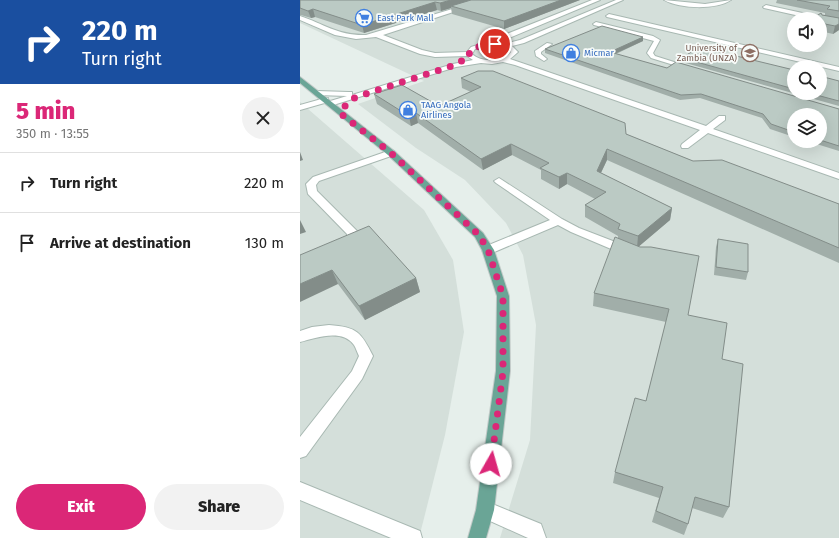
<!DOCTYPE html>
<html lang="en">
<head>
<meta charset="utf-8">
<style>
	:root { --surface:#fff; --page:#f2f2f2; --text:#222; --muted:#767676; --line:#e0e0e0; --accent:#db2777 }
	body { margin:0; font-family:"Fira Sans",sans-serif; background:var(--page); color:var(--text); height:100vh; display:flex; flex-direction:column; font-size:15px; white-space:nowrap }
	* { box-sizing:border-box; margin:0 }
	p { font-size:13px; color:var(--muted) }
	.icon { flex:none; width:22px; height:22px; fill:none; stroke:currentColor; stroke-width:2; stroke-linecap:round; stroke-linejoin:round }
	.map { position:relative; flex:1; overflow:hidden }
	.panel { display:flex; flex-direction:column; background:var(--surface); width:300px }
	.panel>* { flex:none }
	.banner { background:#1a4fa0; color:#fff; overflow:hidden }
	.fabs { position:absolute; left:487px; top:12px; display:grid; gap:8px }
	.fabs a { display:grid; place-items:center; width:40px; height:40px; border-radius:50%; background:var(--surface); box-shadow:0 4px 16px #0002; font-size:20px }
	.pin { position:absolute; display:grid; place-items:center; width:34px; height:34px; color:#fff; margin:-17px; border:2px solid #fff; border-radius:50%; box-shadow:0 1px 4px #0007 }
	.me { position:absolute; width:44px; margin:-22px; rotate:7deg; stroke-linejoin:round; filter:drop-shadow(0 0 3px #0008) }
	.turn { display:flex; align-items:center; gap:14px; height:84px; padding:0 16px; font-size:18px }
	.turn .icon { width:52px; height:52px; stroke-width:2.5 }
	.turn b { display:block; font-size:28px; line-height:34px }
	.round { display:grid; place-items:center; flex:none; width:42px; height:42px; border-radius:21px; background:var(--page) }
	.summary { display:flex; align-items:center; justify-content:space-between; height:68px; padding:0 16px }
	h1 { font-size:24px; font-weight:800; line-height:30px; color:var(--accent) }
	.cta { display:flex; gap:8px; margin-top:auto; padding:8px 16px }
	.cta a { flex:1; height:46px; border-radius:24px; background:var(--accent); color:#fff; font-size:16px; font-weight:800; line-height:46px; text-align:center }
	.cta a+a { background:var(--page); color:var(--text) }
	ul { padding:0; list-style:none }
	li { display:flex; align-items:center; gap:12px; height:60px; padding:0 16px; border-top:1px solid var(--line) }
	li div { flex:1 }
	li b { display:block; font-size:15px }
	li em { font-style:normal }
	main { display:flex; flex:1; min-height:0 }
	.map>svg:first-child { display:block }
	.built { fill:#d4dfda; fill-rule:evenodd }
	.lines { fill:none; stroke-linecap:round; stroke-linejoin:round }
	.minor-casing { stroke:#a8b8b2; stroke-width:2 }
	.major-casing { stroke:#c2cac8; stroke-width:2 }
	.minor { fill:#fff; fill-rule:evenodd }
	.major { fill:#6aa596; fill-rule:evenodd }
	.wall { fill:#a1aea9 }
	.shaded-wall { fill:#838d89 }
	.building { fill:#bbcac4; stroke:#838d89 }
	.route { stroke:#db2777; stroke-width:7; stroke-dasharray:0 12.6 }
	.labels { text-anchor:middle; dominant-baseline:central; stroke-width:3.5; stroke-linejoin:round; paint-order:stroke }
	.far-shop-label { font-size:9px; fill:#366cbe; stroke:#f7fbf9; text-anchor:start }
	.far-education-label { font-size:9px; fill:#785e54; stroke:#f7fbf9; text-anchor:end }
</style>
</head>
<body>
<main>
<section class="panel">
<div class="banner">
<div class="turn"><svg class="icon" aria-label="right" viewBox="0 0 24 24"><path d="M7 20v-9h11M14 6l5 5-5 5"/></svg><div><b>220 m</b>Turn right</div></div>
</div>
<div class="summary"><div><h1>5 min</h1><p>350 m · 13:55</p></div><a class="round"><svg class="icon" aria-label="close" viewBox="0 0 24 24"><path d="M6 6l12 12M18 6L6 18"/></svg></a></div>
<ul>
<li><svg class="icon" aria-label="right" viewBox="0 0 24 24"><path d="M7 20v-9h11M14 6l5 5-5 5"/></svg><div><b>Turn right</b></div><em>220 m</em></li>
<li><svg class="icon" aria-label="arrive" viewBox="0 0 24 24"><path d="M6 21V4h12l-3 4 3 4H6"/></svg><div><b>Arrive at destination</b></div><em>130 m</em></li>
</ul>
<div class="cta"><a>Exit</a><a>Share</a></div>
</section>
<div class="map">
<svg width="539" height="538" viewBox="0 0 539 538">
	<rect width="100%" height="100%" fill="#e6efeb"/>
	<g class="built">
		<path d="M 0,0 L 539,0 L 539,538 L 200,538 L 230,440 L 236,325 L 223,255 L 206,223 L 165,180 L 116,148 L 58,104 L 124,81 L 0,23 ZM 494,19 L 520,19 L 520,45 L 494,45 ZM 494,67 L 520,67 L 520,93 L 494,93 ZM 494,115 L 520,115 L 520,141 L 494,141 Z"/>
		<path d="M 0,102 L 124,210 L 153,260 L 164,332 L 145,435 L 119,538 L 0,538 Z"/>
	</g>
	<g class="lines">
		<g class="minor-casing">
			<g id="minor">
				<path d="M 182,0 L 190,0 L 83,35 L 122,50 L 135,53 L 167,52 L 171,47 L 184,43 L 292,0 L 300,0 L 197,43 L 204,44 L 220,40 L 316,0 L 323,0 L 224,43 L 212,46 L 218,52 L 210,59 L 406,126 L 419,116 L 425,116 L 425,120 L 413,129 L 539,173 L 539,179 L 408,133 L 388,148 L 382,148 L 381,146 L 382,144 L 400,130 L 215,65 L 203,62 L 192,64 L 181,63 L 156,67 L 30,106 L 26,104 L 27,102 L 47,96 L 17,95 L 13,93 L 17,91 L 49,92 L 52,92 L 52,95 L 153,64 L 173,60 L 167,56 L 135,57 L 120,54 L 76,37 L 56,39 L 35,35 L 0,20 L 0,16 C 24,24 39,36 66,35 ZM 190,46 L 206,48 L 211,52 C 202,62 182,63 172,54 L 175,49 Z"/>
				<path d="M 364,0 L 405,4 L 431,0 C 416,10 380,9 364,0 Z"/>
				<path d="M 466,5 L 539,21 L 539,25 L 520,21 L 520,19 L 513,19 L 464,8 L 463,7 Z"/>
				<path d="M 309,14 L 539,67 L 539,71 L 307,17 L 306,16 Z"/>
				<path d="M 296,22 L 353,36 L 360,40 L 353,53 L 355,56 L 393,68 L 390,70 L 351,58 L 347,53 L 354,41 L 294,25 L 293,24 Z"/>
				<path d="M 247,43 L 252,44 L 241,52 L 241,54 L 247,59 L 244,61 L 236,56 L 235,51 Z"/>
				<path d="M 25,98 L 28,98 L 28,102 L 0,110 L 0,105 Z"/>
				<path d="M 91,150 L 94,151 L 96,153 L 94,155 L 19,181 L 16,185 L 17,191 L 59,233 L 56,242 L 47,247 L 39,247 L 37,244 L 47,237 L 47,234 L 8,194 L 6,184 L 13,177 Z"/>
				<path d="M 199,178 L 262,219 L 279,228 L 331,248 L 333,251 L 331,254 L 323,254 L 271,232 L 258,225 L 192,253 L 184,253 L 182,250 L 184,247 L 250,220 L 196,183 L 194,181 Z"/>
				<path d="M 29,325 C 57,327 61,332 73,356 L 62,379 L 6,456 L 0,458 L 0,437 L 52,371 L 59,356 C 57,352 56,348 54,345 C 42,328 15,338 0,342 L 0,331 L 12,327 Z"/>
				<path d="M 0,482 L 120,531 L 122,538 L 91,538 L 0,500 Z"/>
				<path d="M 185,501 L 241,524 L 246,538 L 228,538 L 179,516 L 176,510 L 179,504 Z"/>
			</g>
		</g>
		<g class="major-casing">
			<path id="major" d="M 0,77 L 94,151 L 183,233 L 194,250 L 209,296 L 210,371 L 194,510 L 186,538 L 168,538 L 176,510 L 196,371 L 197,296 L 182,250 L 175,237 L 88,155 L 0,83 Z"/>
		</g>
		<use href="#minor" class="minor"/>
		<use href="#major" class="major"/>
	</g>
	<g class="wall">
		<path d="M 0,0 L 280,0 L 204,29 L 152,14 L 151,8 L 141,11 L 137,10 L 64,33 L 15,17 L 11,18 L 1,15 L 0,15 Z"/>
		<path d="M 477,0 L 539,0 L 539,30 L 533,34 L 520,31 L 520,19 L 522,15 L 525,15 L 525,13 L 476,3 Z"/>
		<path d="M 343,37 L 343,41 L 316,54 L 367,68 L 539,109 L 539,151 L 507,141 L 520,141 L 520,115 L 494,115 L 494,137 L 470,129 L 462,118 L 400,98 L 380,100 L 245,53 L 245,49 Z"/>
		<path d="M 382,58 L 494,70 L 494,93 L 520,93 L 539,81 L 539,106 L 382,62 Z"/>
		<path d="M 161,78 L 326,134 L 393,161 L 539,204 L 539,263 L 307,160 L 301,173 L 372,208 L 370,220 L 338,247 L 388,315 L 422,359 L 429,507 L 423,518 L 392,508 L 388,524 L 384,535 L 352,522 L 359,498 L 313,483 L 315,472 L 346,401 L 366,322 L 293,306 L 294,293 L 318,239 L 318,236 L 285,217 L 285,205 L 295,199 L 267,184 L 259,189 L 241,179 L 241,170 L 212,155 L 183,170 L 118,123 L 111,126 L 77,104 L 74,94 L 139,106 L 171,92 L 162,88 Z"/>
		<path d="M 418,239 L 448,272 L 446,280 L 414,275 L 416,247 Z"/>
		<path d="M 0,255 L 116,278 L 120,292 L 65,320 L 38,284 Z"/>
	</g>
	<g class="shaded-wall">
		<path d="M 151,0 L 177,0 L 151,6 L 151,8 L 141,11 L 140,3 Z"/>
		<path d="M 261,0 L 280,0 L 204,29 L 204,21 Z"/>
		<path d="M 135,2 L 137,10 L 64,33 L 62,25 Z"/>
		<path d="M 13,9 L 15,17 L 11,18 L 8,11 Z"/>
		<path d="M 539,24 L 539,30 L 533,34 L 535,26 Z"/>
		<path d="M 343,37 L 343,41 L 310,56 L 310,52 Z"/>
		<path d="M 116,113 L 118,123 L 111,126 L 109,116 Z"/>
		<path d="M 211,144 L 212,155 L 183,170 L 181,159 Z"/>
		<path d="M 307,149 L 307,160 L 296,183 L 297,171 Z"/>
		<path d="M 0,152 L 3,160 L 0,161 Z"/>
		<path d="M 267,173 L 267,184 L 259,189 L 259,177 Z"/>
		<path d="M 372,208 L 370,220 L 337,248 L 338,236 Z"/>
		<path d="M 0,220 L 6,232 L 0,234 Z"/>
		<path d="M 32,270 L 38,284 L 0,302 L 0,284 Z"/>
		<path d="M 116,278 L 120,292 L 65,320 L 59,306 Z"/>
	</g>
	<g class="building">
		<path d="M 0,0 L 151,0 L 140,3 L 135,2 L 62,25 L 13,9 L 8,11 L 0,8 Z"/>
		<path d="M 171,0 L 261,0 L 204,21 L 151,6 Z"/>
		<path d="M 497,0 L 539,0 L 539,11 L 527,9 L 530,6 Z"/>
		<path d="M 521,13 L 522,15 L 539,18 L 539,24 L 535,26 L 520,23 L 520,19 L 512,19 Z"/>
		<path d="M 302,26 L 343,37 L 310,52 L 367,68 L 376,62 L 539,109 L 539,146 L 520,140 L 520,115 L 494,115 L 494,132 L 471,124 L 463,114 L 401,94 L 381,95 L 245,49 Z"/>
		<path d="M 399,47 L 494,70 L 494,89 L 382,58 Z"/>
		<path d="M 178,71 L 193,71 L 325,123 L 326,134 L 393,161 L 422,160 L 539,204 L 539,248 L 307,149 L 297,171 L 372,208 L 338,236 L 318,229 L 320,224 L 285,205 L 306,192 L 267,173 L 259,177 L 240,168 L 249,163 L 211,144 L 181,159 L 116,113 L 109,116 L 74,94 L 102,85 L 139,106 L 181,87 L 161,78 Z"/>
		<path d="M 520,76 L 539,81 L 539,101 L 509,93 L 520,93 Z"/>
		<path d="M 69,226 L 116,278 L 59,306 L 32,270 L 0,284 L 0,255 Z"/>
		<path d="M 315,237 L 340,247 L 351,247 L 399,256 L 388,315 L 427,323 L 422,359 L 443,364 L 429,507 L 395,497 L 388,524 L 356,511 L 363,487 L 315,472 L 335,398 L 346,401 L 369,309 L 294,293 Z"/>
		<path d="M 418,239 L 448,244 L 448,272 L 416,267 Z"/>
	</g>
	<g class="lines">
		<path class="route" d="M 191,464 L 203,372 L 203,296 L 188,250 L 179,235 L 91,153 L 40,113 L 48,102 L 56,97 L 155,65 L 170,56 L 169,52 C 177,46 185,45 195,44"/>
	</g>
	<defs>
		<g id="supermarket-ring" transform="scale(0.9)"><circle r="9.5" fill="#f7fbf9" stroke="#3f7fe0" stroke-width="1.5"/><path d="M-6-5.5h2.5l.6 2H6L4.5 2H-2.5L-4.4-4H-6ZM-1.5 3.2a1.3 1.3 0 1 0 .1 0ZM3 3.2a1.3 1.3 0 1 0 .1 0Z" fill="#3f7fe0"/></g>
		<g id="shop-ring" transform="scale(0.9)"><circle r="9.5" fill="#f7fbf9" stroke="#3f7fe0" stroke-width="1.5"/><path d="M-5-2.5h2.3a2.7 3.5 0 0 1 5.4 0H5L5.5 6h-11ZM-1.5-2.5h3a1.5 2.3 0 0 0-3 0Z" fill="#3f7fe0"/></g>
		<g id="university-ring" transform="scale(0.9)"><circle r="9.5" fill="#f7fbf9" stroke="#8d6e63" stroke-width="1.5"/><path d="M0-5L7-2L0 1L-7-2ZM-4 1L0 2.5L4 1V4Q0 6-4 4Z" fill="#8d6e63"/></g>
	</defs>
	<g fill-rule="evenodd">
		<use href="#supermarket-ring" x="64" y="18"/>
		<use href="#shop-ring" x="271" y="53"/>
		<use href="#university-ring" x="450" y="53"/>
		<use href="#shop-ring" x="108" y="110"/>
	</g>
	<g class="labels">
		<g class="far-shop-label">
			<text x="77" y="18">East Park Mall</text>
			<text x="284" y="53">Micmar</text>
			<text x="121" y="105">TAAG Angola<tspan x="121" dy="10">Airlines</tspan></text>
		</g>
		<g class="far-education-label">
			<text x="437" y="48">University of<tspan x="437" dy="10">Zambia (UNZA)</tspan></text>
		</g>
	</g>
</svg>
<div class="fabs">
<a><svg class="icon" aria-label="sound" viewBox="0 0 24 24"><path d="M4 9h4l5-4v14l-5-4H4zM17 9q2 3 0 6"/></svg></a>
<a><svg class="icon" aria-label="search" viewBox="0 0 24 24"><circle cx="10" cy="10" r="6"/><path d="M15 15l6 6"/></svg></a>
<a><svg class="icon" aria-label="layers" viewBox="0 0 24 24"><path d="M12 4l9 5-9 5-9-5zM3 14l9 5 9-5"/></svg></a>
</div>
<div class="pin" style="left:195px;top:44px;background:#d93025"><svg class="icon" aria-label="arrive" viewBox="0 0 24 24"><path d="M6 21V4h12l-3 4 3 4H6"/></svg></div>
<svg class="me" style="left:191px;top:464px" viewBox="-20 -20 40 40"><circle r="19" fill="#fff"/><path d="M0-13L10 11 0 6-10 11z" fill="#db2777"/></svg>
</div>
</main>
</body>
</html>
